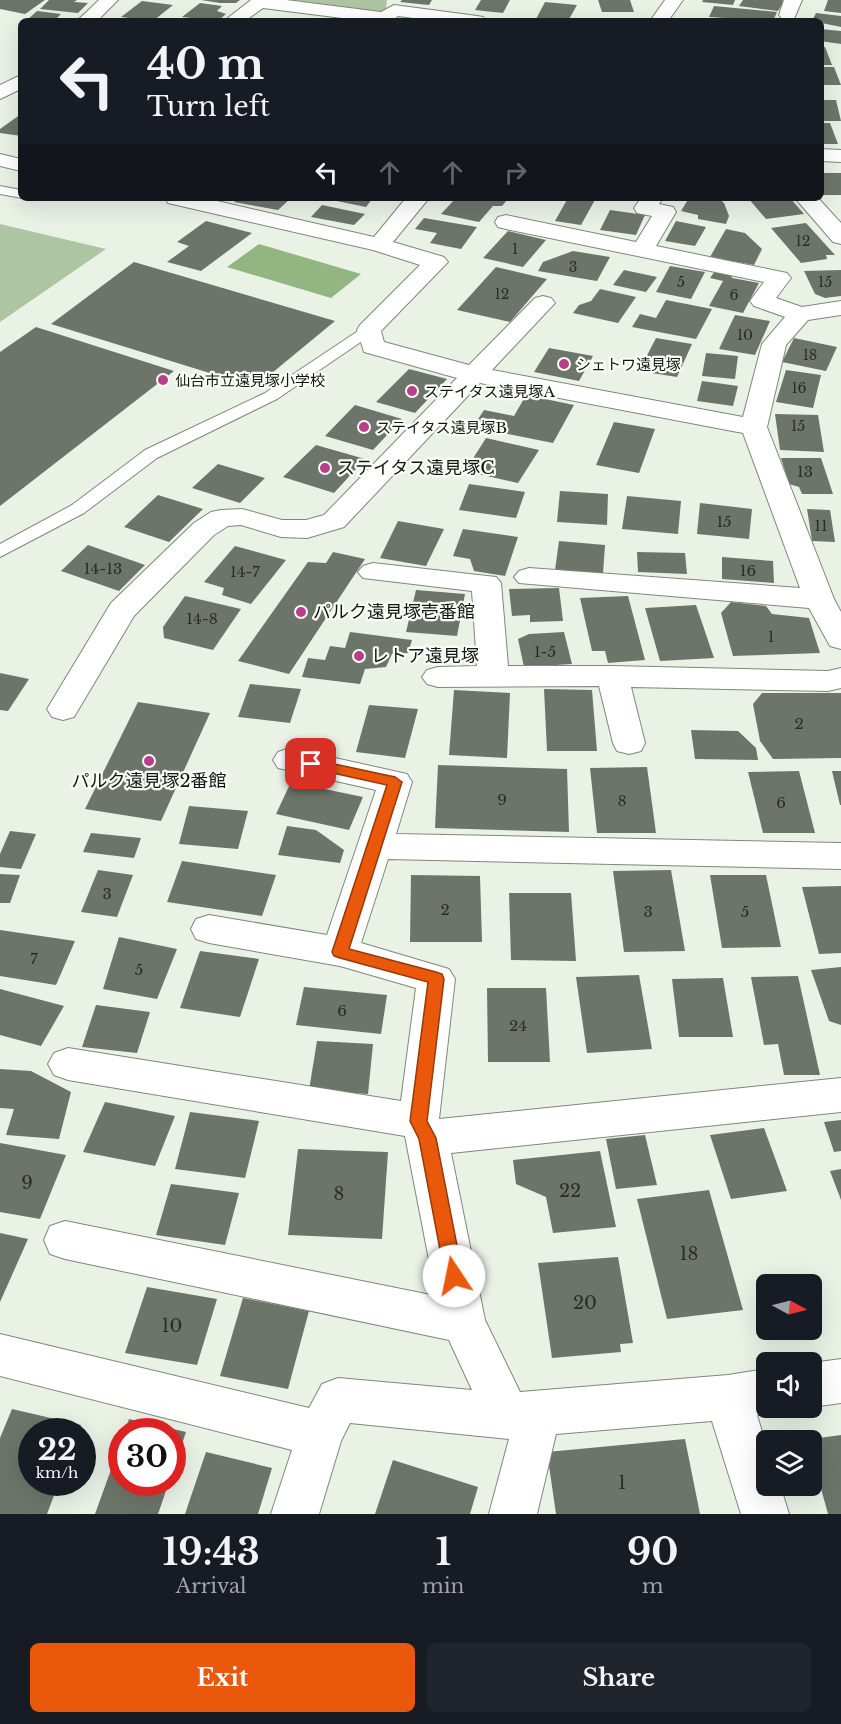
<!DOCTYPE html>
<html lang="en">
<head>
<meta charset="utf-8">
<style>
	:root { --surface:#171b24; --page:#20242c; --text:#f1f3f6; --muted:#9ea1a6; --accent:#ea580c }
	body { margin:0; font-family:"Libre Baskerville","Noto Sans JP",serif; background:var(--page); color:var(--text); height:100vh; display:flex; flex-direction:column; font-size:22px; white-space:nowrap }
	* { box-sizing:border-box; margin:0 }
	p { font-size:20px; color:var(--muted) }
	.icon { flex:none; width:33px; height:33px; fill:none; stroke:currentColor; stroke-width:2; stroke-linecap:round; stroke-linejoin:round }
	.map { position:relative; height:1514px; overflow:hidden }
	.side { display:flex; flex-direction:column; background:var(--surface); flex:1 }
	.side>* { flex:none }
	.top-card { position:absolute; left:18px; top:18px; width:806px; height:183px; border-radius:9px; box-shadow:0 6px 24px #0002; background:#171b24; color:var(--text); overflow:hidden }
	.needle { width:39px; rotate:97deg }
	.controls { position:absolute; left:756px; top:1274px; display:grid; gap:12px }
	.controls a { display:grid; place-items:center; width:66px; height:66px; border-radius:9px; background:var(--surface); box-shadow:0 6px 24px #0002; font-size:30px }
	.speed { position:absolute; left:18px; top:1418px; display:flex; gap:12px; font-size:30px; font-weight:700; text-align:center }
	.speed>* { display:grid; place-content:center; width:78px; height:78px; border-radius:50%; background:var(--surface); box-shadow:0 6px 24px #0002; line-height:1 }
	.speed small { font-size:15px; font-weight:400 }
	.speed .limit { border:9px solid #d22; background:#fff; color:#111 }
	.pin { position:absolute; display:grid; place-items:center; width:51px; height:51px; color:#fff; margin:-26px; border-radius:12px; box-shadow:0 3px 9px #0006 }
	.me { position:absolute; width:66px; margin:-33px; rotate:349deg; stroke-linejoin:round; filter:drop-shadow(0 0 4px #0008) }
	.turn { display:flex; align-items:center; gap:21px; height:126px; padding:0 30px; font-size:27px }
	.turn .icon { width:78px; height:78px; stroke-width:2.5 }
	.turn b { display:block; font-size:42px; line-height:51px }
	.lanes { display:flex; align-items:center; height:57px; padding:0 30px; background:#0003; justify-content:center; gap:30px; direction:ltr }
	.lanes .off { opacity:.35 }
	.eta { display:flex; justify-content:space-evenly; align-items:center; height:102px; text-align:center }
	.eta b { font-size:36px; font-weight:700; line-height:42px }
	.action { display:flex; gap:12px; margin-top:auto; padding:12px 30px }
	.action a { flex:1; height:69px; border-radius:9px; background:var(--accent); color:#fff; font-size:24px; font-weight:700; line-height:69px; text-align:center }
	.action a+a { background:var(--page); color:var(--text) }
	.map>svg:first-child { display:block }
	.green { fill:#aec5a3 }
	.water { fill:#92b582 }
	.building { fill:#6d756a }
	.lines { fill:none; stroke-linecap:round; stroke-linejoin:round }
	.service-casing { stroke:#7f877c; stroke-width:2 }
	.minor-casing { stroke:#7f877c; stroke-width:2 }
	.service { fill:#fff; fill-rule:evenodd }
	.minor { fill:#fff; fill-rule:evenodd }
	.route { fill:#ea580c; stroke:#983908; stroke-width:1.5 }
	.poi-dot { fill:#ba3d8b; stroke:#f9fef7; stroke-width:2 }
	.labels { text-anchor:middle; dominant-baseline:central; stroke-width:4.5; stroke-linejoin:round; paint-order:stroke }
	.far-number-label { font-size:14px; fill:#292d27 }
	.far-poi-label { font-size:15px; fill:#121511; stroke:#f9fef7; text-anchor:start }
	.number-label { font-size:15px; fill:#292d27 }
	.poi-label { font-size:18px; fill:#121511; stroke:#f9fef7; text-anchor:start }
	.near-number-label { font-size:18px; fill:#292d27 }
</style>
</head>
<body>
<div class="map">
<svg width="841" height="1514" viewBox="0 0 841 1514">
	<rect width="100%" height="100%" fill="#eaf2e6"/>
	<g class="green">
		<path d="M 288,0 L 387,0 L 386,9 L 383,11 L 355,10 Z"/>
		<path d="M 0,224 L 106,249 L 0,322 Z"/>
	</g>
	<path class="water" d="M 259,244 L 361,274 L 331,298 L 227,267 Z"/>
	<g class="building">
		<path d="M 0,0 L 45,0 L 25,14 L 0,9 Z"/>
		<path d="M 49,0 L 77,0 L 74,2 L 88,3 L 78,13 L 40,9 Z"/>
		<path d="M 201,0 L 240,0 L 236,3 L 220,3 Z"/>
		<path d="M 402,0 L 432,0 L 429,5 L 400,2 Z"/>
		<path d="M 481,0 L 510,0 L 503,13 L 475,10 Z"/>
		<path d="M 598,0 L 630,0 L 634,12 L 602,12 Z"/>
		<path d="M 703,0 L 735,0 L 733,5 L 702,2 Z"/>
		<path d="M 743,0 L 782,0 L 784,1 L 778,11 L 739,6 Z"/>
		<path d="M 828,0 L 841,0 L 841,13 L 824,11 Z"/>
		<path d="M 142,1 L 173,5 L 153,21 L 121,17 Z"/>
		<path d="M 545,2 L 577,5 L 568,21 L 536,19 Z"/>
		<path d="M 200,3 L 222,6 L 217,11 L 226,14 L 218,21 L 182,17 Z"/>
		<path d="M 714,6 L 777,12 L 773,21 L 709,17 Z"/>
		<path d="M 37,11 L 61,14 L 57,18 L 62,21 L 26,21 Z"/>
		<path d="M 816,13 L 841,16 L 841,27 L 812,21 Z"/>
		<path d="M 820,29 L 841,31 L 841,44 L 820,41 Z"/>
		<path d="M 820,47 L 825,47 L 832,65 L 820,65 Z"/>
		<path d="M 820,67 L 834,67 L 841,85 L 820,85 Z"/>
		<path d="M 820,100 L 836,100 L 841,121 L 820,121 Z"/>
		<path d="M 21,114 L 21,136 L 0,133 L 0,129 Z"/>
		<path d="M 820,123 L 830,123 L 838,144 L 820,144 Z"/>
		<rect x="820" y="173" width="21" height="22"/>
		<path d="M 238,198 L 291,198 L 278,210 L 234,202 Z"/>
		<path d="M 322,198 L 373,198 L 366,207 Z"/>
		<path d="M 456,198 L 496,198 L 507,200 L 502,206 L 493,206 L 479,222 L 441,214 Z"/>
		<path d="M 568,198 L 596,198 L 581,225 L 555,221 Z"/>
		<path d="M 689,198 L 718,198 L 724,203 L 729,216 L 726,224 L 698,219 L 698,215 L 681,211 Z"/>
		<path d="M 748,198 L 790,198 L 804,214 L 766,219 Z"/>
		<path d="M 322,205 L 365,214 L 354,225 L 311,217 Z"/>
		<path d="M 610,210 L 645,215 L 636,235 L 600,230 Z"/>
		<path d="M 424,218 L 477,227 L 461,249 L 430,243 L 437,233 L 415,229 Z"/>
		<path d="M 206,221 L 252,233 L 201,271 L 167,262 L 189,246 L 177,242 Z"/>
		<path d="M 676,221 L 706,227 L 695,246 L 665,241 Z"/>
		<path d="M 806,223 L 835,255 L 826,255 L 827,259 L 801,263 L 771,228 Z"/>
		<path d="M 726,229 L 745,233 L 762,249 L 754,265 L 710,257 Z"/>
		<path d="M 508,231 L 546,240 L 523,267 L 483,258 Z"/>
		<path d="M 573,251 L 610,257 L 597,281 L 538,271 L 543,262 Z"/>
		<path d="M 134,262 L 335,321 L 255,387 L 51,324 Z"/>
		<path d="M 670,266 L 705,272 L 691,299 L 656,292 Z"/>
		<path d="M 496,267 L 547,279 L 510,322 L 457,310 Z"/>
		<path d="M 624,270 L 657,277 L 646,292 L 613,285 Z"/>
		<path d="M 841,270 L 841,296 L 825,298 L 815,294 L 804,271 Z"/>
		<path d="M 715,271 L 731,274 L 732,278 L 759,283 L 743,313 L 709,306 L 723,281 L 710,278 Z"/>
		<path d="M 600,289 L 636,297 L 618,323 L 573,313 L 579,305 L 591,301 Z"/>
		<path d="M 666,300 L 712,309 L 696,339 L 632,327 L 640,314 L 656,318 Z"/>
		<path d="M 735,315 L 770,321 L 755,355 L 719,349 Z"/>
		<path d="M 36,327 L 174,371 L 0,506 L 0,352 Z"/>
		<path d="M 656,338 L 692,344 L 677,377 L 639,371 Z"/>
		<path d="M 794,338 L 837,347 L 826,371 L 782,362 Z"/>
		<path d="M 549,348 L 593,356 L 579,381 L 534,372 Z"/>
		<path d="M 706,353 L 738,356 L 735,379 L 702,376 Z"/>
		<path d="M 409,369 L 447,379 L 415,413 L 376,402 Z"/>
		<path d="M 786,370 L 821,375 L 813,408 L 776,402 Z"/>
		<path d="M 702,381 L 738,386 L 733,406 L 697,401 Z"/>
		<path d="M 526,395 L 574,405 L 553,443 L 473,427 L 484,410 L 514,416 Z"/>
		<path d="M 355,405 L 402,419 L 373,450 L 325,436 Z"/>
		<path d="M 775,414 L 818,415 L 824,452 L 780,450 Z"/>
		<path d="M 614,422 L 655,429 L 639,473 L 596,465 Z"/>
		<path d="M 486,438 L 539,450 L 518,483 L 465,471 Z"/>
		<path d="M 316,445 L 365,459 L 334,493 L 283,477 Z"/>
		<path d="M 781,458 L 821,458 L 833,494 L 802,494 L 799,487 L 789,484 Z"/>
		<path d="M 218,464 L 265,478 L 240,503 L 192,488 Z"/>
		<path d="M 469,484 L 525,492 L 516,518 L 459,510 Z"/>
		<path d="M 560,491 L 608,494 L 607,525 L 557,522 Z"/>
		<path d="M 158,495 L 203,509 L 169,542 L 124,527 Z"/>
		<path d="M 627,496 L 681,501 L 678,534 L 622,529 Z"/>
		<path d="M 700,503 L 752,509 L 749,539 L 697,534 Z"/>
		<path d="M 807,509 L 830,510 L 835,542 L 812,541 Z"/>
		<path d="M 398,521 L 444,529 L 426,566 L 380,558 Z"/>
		<path d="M 463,529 L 518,537 L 505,576 L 474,571 L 470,559 L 453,556 Z"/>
		<path d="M 559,541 L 605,545 L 603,574 L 555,570 Z"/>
		<path d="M 88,545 L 145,565 L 119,591 L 61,571 Z"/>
		<path d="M 235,546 L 286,560 L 251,604 L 222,595 L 224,588 L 204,582 Z"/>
		<path d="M 333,552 L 365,559 L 289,674 L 238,661 L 308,562 L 326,563 Z"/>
		<path d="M 637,552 L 685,553 L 687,574 L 638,572 Z"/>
		<path d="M 722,557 L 773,561 L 774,583 L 722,579 Z"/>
		<path d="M 559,588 L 563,621 L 530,622 L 530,615 L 512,616 L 509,589 Z"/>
		<path d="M 416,590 L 465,594 L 457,636 L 406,632 Z"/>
		<path d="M 185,596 L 241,609 L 213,650 L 164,638 L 163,627 Z"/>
		<path d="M 628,596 L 645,660 L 608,663 L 605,651 L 592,651 L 580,598 Z"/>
		<path d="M 731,602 L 766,606 L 772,614 L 809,618 L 820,653 L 733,656 L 721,613 Z"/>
		<path d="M 696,605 L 714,658 L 660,661 L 645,608 Z"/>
		<path d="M 350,632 L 412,640 L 408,653 L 392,654 L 386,667 L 365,669 L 360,684 L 302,677 L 308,658 L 325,660 L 330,646 L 345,648 Z"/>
		<path d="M 564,632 L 572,664 L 524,667 L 518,639 L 529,634 Z"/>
		<path d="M 0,673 L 29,679 L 8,711 L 0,710 Z"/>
		<path d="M 250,684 L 301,689 L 290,723 L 238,717 Z"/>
		<path d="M 544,689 L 592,690 L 597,751 L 547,751 Z"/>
		<path d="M 454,690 L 510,693 L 507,758 L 449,755 Z"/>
		<path d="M 762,693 L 841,693 L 841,758 L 773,759 L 760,741 L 753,704 Z"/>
		<path d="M 138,702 L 210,713 L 161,821 L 85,809 Z"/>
		<path d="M 369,705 L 418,709 L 405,758 L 356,752 Z"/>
		<path d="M 691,730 L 738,731 L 756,748 L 758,760 L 695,759 Z"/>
		<path d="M 438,765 L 567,769 L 569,832 L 435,828 Z"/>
		<path d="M 647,767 L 656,833 L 597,833 L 590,768 Z"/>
		<path d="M 799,771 L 815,833 L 763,833 L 748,772 Z"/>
		<path d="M 832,771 L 841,771 L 841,805 L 840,805 Z"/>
		<path d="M 291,782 L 363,797 L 349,830 L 276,814 Z"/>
		<path d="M 189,806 L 248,811 L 238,849 L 179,844 Z"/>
		<path d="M 287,826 L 316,830 L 344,850 L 340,863 L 278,855 Z"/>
		<path d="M 10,831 L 36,834 L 21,869 L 0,867 L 0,854 Z"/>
		<path d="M 91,833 L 141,838 L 134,858 L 83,852 Z"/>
		<path d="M 182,861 L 276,875 L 262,916 L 167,902 Z"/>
		<path d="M 98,870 L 133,875 L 117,917 L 81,912 Z"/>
		<path d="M 671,870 L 685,951 L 624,952 L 613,871 Z"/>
		<path d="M 0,874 L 20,875 L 10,903 L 0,903 Z"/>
		<path d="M 411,875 L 480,876 L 482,942 L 410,942 Z"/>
		<path d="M 710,875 L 766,875 L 781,947 L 722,948 Z"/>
		<path d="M 841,886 L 841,953 L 819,954 L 802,887 Z"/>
		<path d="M 509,893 L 571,893 L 576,961 L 511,960 Z"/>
		<path d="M 0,930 L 75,941 L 56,985 L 0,976 Z"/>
		<path d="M 119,937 L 177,949 L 157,999 L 103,989 Z"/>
		<path d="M 200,951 L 259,959 L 240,1017 L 180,1008 Z"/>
		<path d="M 841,967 L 841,1025 L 829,1021 L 811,970 Z"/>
		<path d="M 639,975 L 652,1049 L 587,1053 L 576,977 Z"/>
		<path d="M 798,976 L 820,1075 L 784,1075 L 778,1044 L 764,1045 L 751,977 Z"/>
		<path d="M 723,978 L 733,1037 L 679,1037 L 672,979 Z"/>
		<path d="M 304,987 L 387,995 L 381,1034 L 296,1025 Z"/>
		<path d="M 487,988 L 546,988 L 550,1062 L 488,1062 Z"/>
		<path d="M 0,989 L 64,1006 L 41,1046 L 0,1035 Z"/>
		<path d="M 96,1005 L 150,1012 L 137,1053 L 82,1047 Z"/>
		<path d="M 317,1041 L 373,1044 L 368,1094 L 309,1090 Z"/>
		<path d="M 0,1069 L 31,1071 L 71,1092 L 59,1139 L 6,1135 L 14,1109 L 0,1108 Z"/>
		<path d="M 105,1102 L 175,1116 L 155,1166 L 83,1152 Z"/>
		<path d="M 190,1112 L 259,1121 L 245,1178 L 175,1169 Z"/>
		<path d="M 841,1120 L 841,1151 L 834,1152 L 824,1122 Z"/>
		<path d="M 764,1128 L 787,1191 L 731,1199 L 710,1135 Z"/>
		<path d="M 645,1135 L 657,1185 L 616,1189 L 606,1139 Z"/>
		<path d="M 0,1143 L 66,1155 L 40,1219 L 0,1212 Z"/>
		<path d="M 298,1149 L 388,1152 L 382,1239 L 288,1235 Z"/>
		<path d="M 600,1151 L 616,1227 L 553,1233 L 546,1197 L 516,1184 L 513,1160 Z"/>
		<path d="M 841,1169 L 841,1200 L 830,1171 Z"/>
		<path d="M 171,1184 L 239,1193 L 225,1245 L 156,1235 Z"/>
		<path d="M 709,1190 L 743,1310 L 667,1319 L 637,1199 Z"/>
		<path d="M 0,1233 L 28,1239 L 0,1302 Z"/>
		<path d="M 618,1257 L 633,1343 L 620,1344 L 621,1352 L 552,1358 L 538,1263 Z"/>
		<path d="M 147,1287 L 217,1299 L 197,1365 L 125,1353 Z"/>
		<path d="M 243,1298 L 309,1311 L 288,1389 L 220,1376 Z"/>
		<path d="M 12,1409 L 81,1425 L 79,1431 L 32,1431 L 32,1482 L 59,1482 L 47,1514 L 0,1514 L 0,1438 Z"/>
		<path d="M 129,1419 L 186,1432 L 173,1470 L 172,1431 L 125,1431 Z"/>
		<path d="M 841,1435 L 841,1514 L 828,1514 L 812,1456 L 812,1439 Z"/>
		<path d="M 685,1439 L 700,1514 L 556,1514 L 547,1452 Z"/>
		<path d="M 121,1442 L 122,1482 L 169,1482 L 158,1514 L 95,1514 Z"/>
		<path d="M 206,1452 L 272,1468 L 258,1514 L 185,1514 Z"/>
		<path d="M 393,1460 L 478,1487 L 470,1514 L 375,1514 Z"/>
	</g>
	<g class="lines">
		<g class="service-casing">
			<g id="service">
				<path d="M 0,186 L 21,190 L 22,198 L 0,194 Z"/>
				<path d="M 369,325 L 374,327 L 377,330 L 374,333 L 277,399 L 157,458 L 84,513 L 0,557 L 0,544 L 72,505 L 145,450 L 265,393 L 364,327 Z"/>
			</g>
		</g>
		<g class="minor-casing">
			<g id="minor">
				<path d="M 99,0 L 118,0 L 97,21 L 77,21 Z"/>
				<path d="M 251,0 L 286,0 L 381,12 L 394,5 L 477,16 L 483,17 L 486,21 L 436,21 L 398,16 L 392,21 L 366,21 L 263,8 L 245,21 L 224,21 Z"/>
				<path d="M 665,0 L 683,0 L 668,21 L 650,21 Z"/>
				<path d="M 784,0 L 802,0 L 794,19 L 782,19 L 779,15 Z"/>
				<path d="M 21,75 L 21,89 L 0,99 L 0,85 Z"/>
				<path d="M 820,149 L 841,150 L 841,162 L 820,161 Z"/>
				<path d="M 0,154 L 21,159 L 21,171 L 0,166 Z"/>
				<path d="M 165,198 L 204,198 L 374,237 L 406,198 L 429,198 L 393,242 L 444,257 L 448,262 L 381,331 L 384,342 L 469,365 L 535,298 L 543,296 L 551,298 L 555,303 L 492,370 L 743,417 L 762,344 L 785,317 L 754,306 L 750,301 L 764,282 L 506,229 L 498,227 L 495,222 L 498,217 L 506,215 L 636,242 L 652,216 L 637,213 L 634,208 L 641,198 L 663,198 L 659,204 L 673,207 L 676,212 L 656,246 L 787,273 L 791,278 L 776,298 L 802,307 L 841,301 L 841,315 L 808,320 L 786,345 L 767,427 L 834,599 L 841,612 L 841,649 L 830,646 L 809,608 L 519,583 L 514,577 L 519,571 L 529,568 L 800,588 L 743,433 L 480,383 L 344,527 L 307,538 L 281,537 L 241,525 L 228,526 L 214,535 L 134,616 L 74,717 L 63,720 L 52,717 L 47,709 L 111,603 L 194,523 L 211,512 L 221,510 L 242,509 L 282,520 L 306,520 L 324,515 L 457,378 L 364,352 L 357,330 L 360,325 L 420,265 L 373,250 L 168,203 Z"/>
				<path d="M 795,198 L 818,198 L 841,223 L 841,244 L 833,242 Z"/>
				<path d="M 373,563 L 496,577 L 501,583 L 508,666 L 612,666 L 828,671 L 841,668 L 841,688 L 828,691 L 631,687 L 645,743 L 641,751 L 629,754 L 617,751 L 613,743 L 599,686 L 438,687 L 427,684 L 422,677 L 427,670 L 438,667 L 477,666 L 472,591 L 363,578 L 358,572 L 363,566 Z"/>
				<path d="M 290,748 L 407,774 L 412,782 L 396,834 L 841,843 L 841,869 L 388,859 L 361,943 L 449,969 L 455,979 L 439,1119 L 841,1078 L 841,1112 L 451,1153 L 485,1320 L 520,1392 L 728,1375 L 766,1369 L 766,1407 L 781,1407 L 757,1415 L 766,1445 L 766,1485 L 780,1485 L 789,1514 L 741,1514 L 712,1421 L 556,1434 L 537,1514 L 489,1514 L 509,1439 L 350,1423 L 341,1441 L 319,1514 L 271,1514 L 292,1450 L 0,1376 L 0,1334 L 309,1408 L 322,1384 L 338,1378 L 472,1390 L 449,1340 L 65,1259 L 50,1254 L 44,1240 L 50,1226 L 65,1221 L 436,1296 L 405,1136 L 68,1080 L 54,1075 L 48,1064 L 54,1053 L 68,1048 L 401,1101 L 416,988 L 340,966 L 209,943 L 196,939 L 191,929 L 196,919 L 209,915 L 327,935 L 376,790 L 278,768 L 273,760 L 278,752 Z"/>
				<path d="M 841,1359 L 841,1403 L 812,1407 L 812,1363 Z"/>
			</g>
		</g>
		<use href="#service" class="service"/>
		<use href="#minor" class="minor"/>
	</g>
	<path class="route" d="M 311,759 L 395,777 L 402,782 L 349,949 L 436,972 L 442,974 L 444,979 L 427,1121 L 436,1138 L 463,1276 L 460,1282 L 454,1284 L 448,1282 L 445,1276 L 419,1139 L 410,1121 L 428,982 L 340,958 L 334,956 L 332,952 L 387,785 L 306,767 L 304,764 Z"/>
	<g class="poi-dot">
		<circle cx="564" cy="364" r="6"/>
		<circle cx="163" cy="380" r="6"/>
		<circle cx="412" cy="391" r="6"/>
		<circle cx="364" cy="427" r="6"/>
		<circle cx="325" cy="468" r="6"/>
		<circle cx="301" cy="612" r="6"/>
		<circle cx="359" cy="656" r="6"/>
		<circle cx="149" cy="761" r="6"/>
	</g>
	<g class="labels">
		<g class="far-number-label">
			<text x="803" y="241">12</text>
			<text x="515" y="249">1</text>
			<text x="573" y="267">3</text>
			<text x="681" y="282">5</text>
			<text x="825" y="282">15</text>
			<text x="502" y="294">12</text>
			<text x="734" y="295">6</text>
			<text x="745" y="335">10</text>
			<text x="810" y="355">18</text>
			<text x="799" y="388">16</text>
			<text x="798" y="426">15</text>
		</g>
		<g class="far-poi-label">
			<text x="576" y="364">シェトワ遠見塚</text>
			<text x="175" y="380">仙台市立遠見塚小学校</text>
			<text x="424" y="391">ステイタス遠見塚A</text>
			<text x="376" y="427">ステイタス遠見塚B</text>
		</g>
		<g class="number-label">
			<text x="805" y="471">13</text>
			<text x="724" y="521">15</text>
			<text x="821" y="525">11</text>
			<text x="103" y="568">14-13</text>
			<text x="748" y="570">16</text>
			<text x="245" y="571">14-7</text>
			<text x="202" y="618">14-8</text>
			<text x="771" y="636">1</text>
			<text x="545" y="651">1-5</text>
			<text x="799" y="723">2</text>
			<text x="502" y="799">9</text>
			<text x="622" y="800">8</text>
			<text x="781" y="802">6</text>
			<text x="107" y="893">3</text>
			<text x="445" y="909">2</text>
			<text x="648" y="911">3</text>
			<text x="745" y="911">5</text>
			<text x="34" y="958">7</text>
			<text x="139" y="969">5</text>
			<text x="342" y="1010">6</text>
			<text x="518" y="1025">24</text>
		</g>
		<g class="poi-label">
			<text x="337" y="468">ステイタス遠見塚C</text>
			<text x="313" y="612">パルク遠見塚壱番館</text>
			<text x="371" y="656">レトア遠見塚</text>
			<text x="149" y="781" text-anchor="middle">パルク遠見塚2番館</text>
		</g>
		<g class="near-number-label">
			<text x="27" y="1183">9</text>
			<text x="570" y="1191">22</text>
			<text x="339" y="1194">8</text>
			<text x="689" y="1254">18</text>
			<text x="585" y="1303">20</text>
			<text x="172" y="1326">10</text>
			<text x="622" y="1483">1</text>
		</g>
	</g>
</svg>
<div class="controls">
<a><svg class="needle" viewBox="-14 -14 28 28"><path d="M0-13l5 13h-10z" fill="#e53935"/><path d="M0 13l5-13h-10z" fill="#9ea1a6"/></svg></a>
<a><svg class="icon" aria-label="sound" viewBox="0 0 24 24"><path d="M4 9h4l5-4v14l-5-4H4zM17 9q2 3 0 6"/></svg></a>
<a><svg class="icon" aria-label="layers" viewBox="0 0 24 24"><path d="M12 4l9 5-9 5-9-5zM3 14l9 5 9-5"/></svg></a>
</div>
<div class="speed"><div>22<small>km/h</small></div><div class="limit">30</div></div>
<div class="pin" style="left:311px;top:764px;background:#d93025"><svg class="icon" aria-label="arrive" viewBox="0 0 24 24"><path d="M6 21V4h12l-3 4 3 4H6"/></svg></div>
<svg class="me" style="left:454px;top:1276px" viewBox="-20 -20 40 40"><circle r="19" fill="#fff"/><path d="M0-13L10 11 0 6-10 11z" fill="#ea580c"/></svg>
<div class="top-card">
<div class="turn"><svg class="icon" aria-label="left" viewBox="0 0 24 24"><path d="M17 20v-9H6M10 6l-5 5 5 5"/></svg><div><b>40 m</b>Turn left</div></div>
<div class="lanes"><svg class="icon" aria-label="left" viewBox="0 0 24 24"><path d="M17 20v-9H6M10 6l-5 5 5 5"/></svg><svg class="icon off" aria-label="ahead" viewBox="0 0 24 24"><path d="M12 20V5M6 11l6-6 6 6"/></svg><svg class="icon off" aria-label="ahead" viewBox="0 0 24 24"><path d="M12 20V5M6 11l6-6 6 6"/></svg><svg class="icon off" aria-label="right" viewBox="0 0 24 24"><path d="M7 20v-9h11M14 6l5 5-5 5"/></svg></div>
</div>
</div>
<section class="side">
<div class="eta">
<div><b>19:43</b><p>Arrival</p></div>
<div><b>1</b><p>min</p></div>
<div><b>90</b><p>m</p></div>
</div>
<div class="action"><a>Exit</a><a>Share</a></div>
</section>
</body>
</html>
